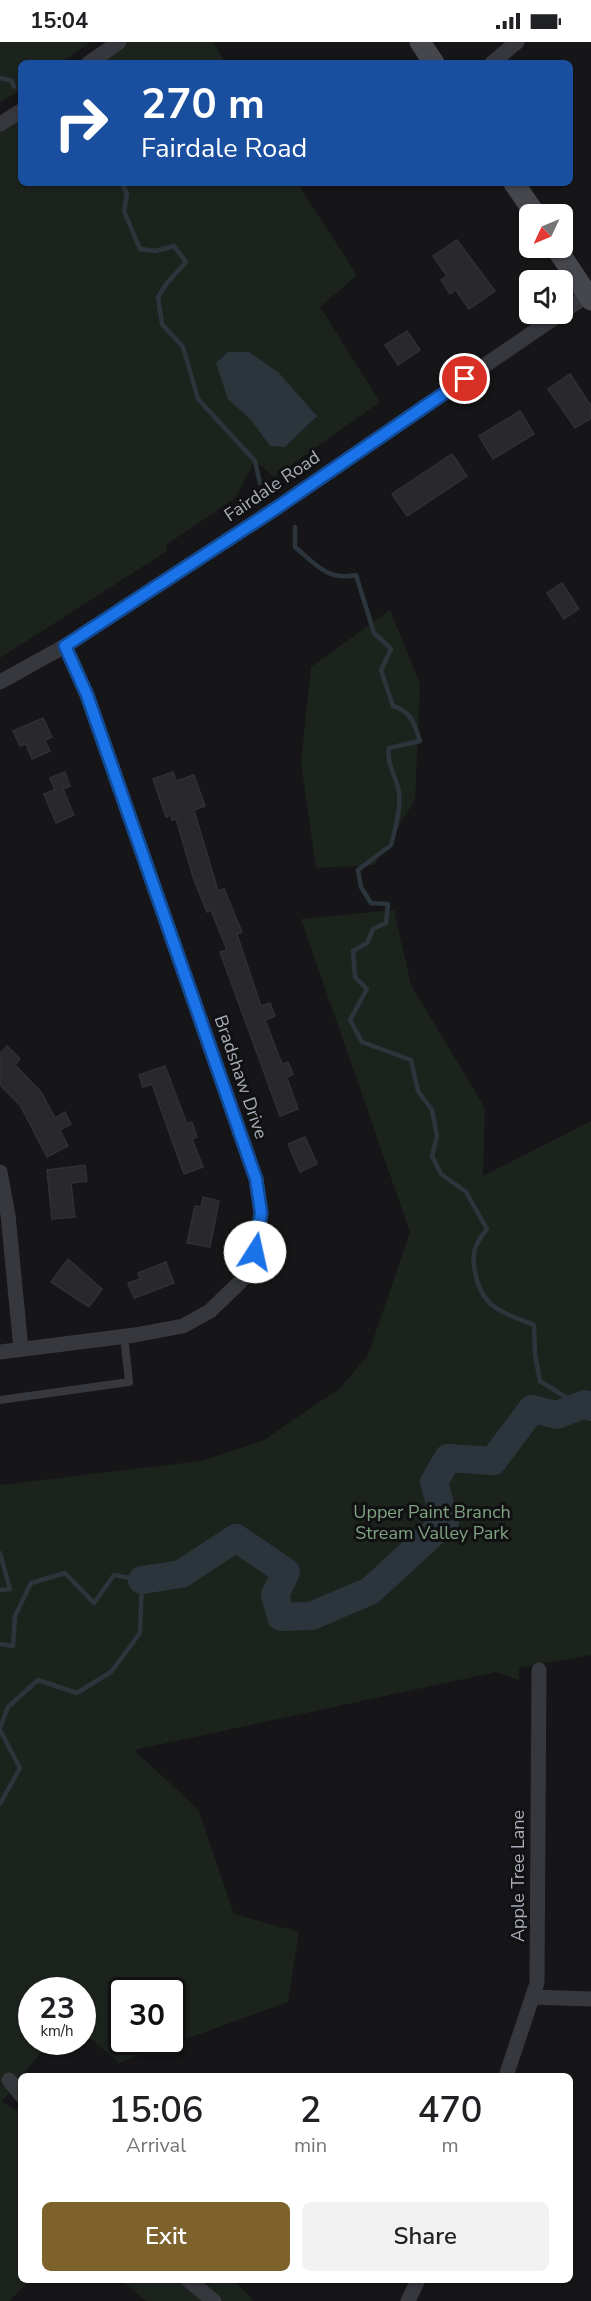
<!DOCTYPE html>
<html lang="en">
<head>
<meta charset="utf-8">
<style>
	:root { --surface:#fff; --page:#f2f2f2; --text:#202124; --muted:#757577; --accent:#7e622b }
	body { margin:0; font-family:"Nunito Sans",sans-serif; background:var(--page); color:var(--text); height:100vh; display:flex; flex-direction:column; font-size:22px; white-space:nowrap }
	* { box-sizing:border-box; margin:0 }
	p { font-size:20px; color:var(--muted) }
	.icon { flex:none; width:33px; height:33px; fill:none; stroke:currentColor; stroke-width:2; stroke-linecap:round; stroke-linejoin:round }
	.map { position:relative; flex:1; overflow:hidden }
	.panel { position:absolute; left:18px; top:2031px; width:555px; height:210px; display:flex; flex-direction:column; background:var(--surface); border-radius:9px; box-shadow:0 2px 4px #0004 }
	.panel>* { flex:none }
	.top-card { position:absolute; left:18px; top:18px; width:555px; height:126px; border-radius:9px; box-shadow:0 2px 4px #0004; background:#1a4fa0; color:#fff; overflow:hidden }
	.needle { width:39px; rotate:226deg }
	.tools { position:absolute; left:519px; top:162px; display:grid; gap:12px }
	.tools a { display:grid; place-items:center; width:54px; height:54px; border-radius:9px; background:var(--surface); box-shadow:0 2px 4px #0004; font-size:30px }
	.speed { position:absolute; left:18px; top:1935px; display:flex; gap:12px; font-size:30px; font-weight:700; text-align:center }
	.speed>* { display:grid; place-content:center; width:78px; height:78px; border-radius:50%; background:var(--surface); box-shadow:0 2px 4px #0004; line-height:1 }
	.speed small { font-size:15px; font-weight:400 }
	.speed .limit { border:3px solid #111; border-radius:9px; background:#fff; color:#111 }
	.pin { position:absolute; display:grid; place-items:center; width:51px; height:51px; color:#fff; margin:-26px; border:3px solid #fff; border-radius:50%; box-shadow:0 2px 6px #0007 }
	.me { position:absolute; width:66px; margin:-33px; rotate:10deg; stroke-linejoin:round; filter:drop-shadow(0 0 4px #0008) }
	.turn { display:flex; align-items:center; gap:21px; height:126px; padding:0 24px; font-size:27px }
	.turn .icon { width:78px; height:78px; stroke-width:2.5 }
	.turn b { display:block; font-size:42px; line-height:51px }
	.eta { display:flex; justify-content:space-evenly; align-items:center; height:102px; text-align:center }
	.eta b { font-size:36px; font-weight:600; line-height:42px }
	.cta { display:flex; gap:12px; margin-top:auto; padding:12px 24px }
	.cta a { flex:1; height:69px; border-radius:9px; background:var(--accent); color:#fff; font-size:24px; font-weight:600; line-height:69px; text-align:center }
	.cta a+a { background:var(--page); color:var(--text) }
	.status { display:flex; justify-content:space-between; align-items:center; height:42px; padding:0 30px; background:var(--surface); direction:ltr }
	.status svg { height:16px; fill:currentColor }
	.map>svg:first-child { display:block }
	.green { fill:#1c231d; fill-rule:evenodd }
	.water { fill:#2c353c }
	.lines { fill:none; stroke-linecap:round; stroke-linejoin:round }
	.stream { stroke:#2c353c; stroke-width:4.5 }
	.river { stroke:#2c353c; stroke-width:28 }
	.building { fill:#29292c; stroke:#303034; stroke-width:1.5 }
	.lane { stroke:#37383d; stroke-width:8 }
	.street { stroke:#37383d; stroke-width:15 }
	.secondary { stroke:#45474d; stroke-width:21 }
	.route-casing { stroke:#114b97; stroke-width:15 }
	.route { stroke:#1a73e8; stroke-width:10 }
	.labels { text-anchor:middle; dominant-baseline:central; stroke-width:6; stroke-linejoin:round; paint-order:stroke }
	.street-label { font-size:18px; fill:#a8adb8; stroke:#111113 }
	.park-label { font-size:18px; fill:#7fa381; stroke:#111113 }
</style>
</head>
<body>
<div class="status"><b>15:04</b><svg viewBox="0 0 49 12"><path d="M0 12V9h3v3zM5 12V6h3v6zM10 12V3h3v9zM15 12V0h3v12zM26 1h20v11H26zM47 4h2v5h-2z"/></svg></div>
<div class="map">
<svg width="591" height="2259" viewBox="0 0 591 2259">
	<rect width="100%" height="100%" fill="#161618"/>
	<g class="green">
		<path d="M 0,0 L 91,0 L 60,21 L 21,21 L 21,47 L 0,61 Z"/>
		<path d="M 128,0 L 213,0 L 225,21 L 98,21 Z"/>
		<path d="M 21,75 L 21,141 L 297,141 L 357,233 L 320,265 L 380,360 L 274,435 L 255,419 L 235,456 L 166,503 L 167,509 L 0,616 L 0,89 Z"/>
		<path d="M 390,568 L 420,642 L 415,758 L 374,823 L 316,826 L 301,721 L 311,625 Z"/>
		<path d="M 394,868 L 411,943 L 485,1066 L 483,1134 L 591,1079 L 591,1613 L 519,1626 L 519,1638 L 496,1630 L 134,1708 L 198,1767 L 234,1872 L 299,1890 L 288,1960 L 119,2021 L 83,1990 L 82,1948 L 32,1948 L 32,2000 L 49,2000 L 2,2060 L 21,2070 L 21,2238 L 30,2238 L 9,2259 L 0,2259 L 0,1443 L 201,1419 L 264,1398 L 340,1346 L 368,1313 L 410,1190 L 301,877 ZM 122,1948 L 172,1948 L 172,2000 L 122,2000 Z"/>
		<path d="M 121,2238 L 234,2238 L 254,2259 L 146,2259 Z"/>
	</g>
	<path class="water" d="M 228,310 L 249,310 L 278,330 L 317,374 L 285,405 L 270,404 L 251,378 L 228,357 L 216,321 Z"/>
	<g class="lines">
		<g class="stream">
			<path d="M 0,36 L 12,39 L 14,45"/>
			<path d="M 122,141 L 127,152 L 124,169 L 140,207 L 156,209 L 174,204 L 186,220 L 167,241 L 158,255 L 162,282 L 183,305 L 198,357 L 255,419 L 260,441"/>
			<path d="M 295,485 L 295,505 C 315,522 328,539 356,533 L 374,591 L 391,607 L 381,628 L 393,664 C 412,670 414,681 420,699 L 389,706 C 386,722 397,735 399,751 C 401,768 395,787 391,803 L 358,828 L 361,845 L 371,861 L 388,862 L 386,881 L 373,887 L 367,901 L 353,909 L 355,935 L 367,947 L 350,978 L 362,1000 L 411,1018 L 418,1049 L 432,1068 L 437,1094 L 432,1114 L 441,1132 L 466,1150 L 487,1187 C 475,1202 471,1211 475,1230 C 482,1267 502,1270 534,1283 L 535,1313 L 540,1339 L 567,1356 L 585,1362"/>
			<path d="M 0,1511 L 10,1547 L 0,1548"/>
			<path d="M 0,1602 L 13,1604 L 15,1574 L 31,1541 L 65,1531 L 94,1561 L 114,1533 L 142,1538 L 140,1591 L 111,1630 L 77,1651 L 38,1638 L 8,1665 L 0,1686"/>
			<path d="M 0,1688 L 20,1726 L 0,1762"/>
		</g>
		<path class="river" d="M 142,1538 L 181,1532 L 236,1496 L 286,1530 L 275,1553 L 281,1575 L 311,1574 L 370,1549 L 445,1480 L 434,1440 L 448,1416 L 493,1419 L 532,1367 L 557,1373 L 585,1362 L 591,1365"/>
	</g>
	<g class="building">
		<path d="M 457,198 L 495,249 L 469,267 L 456,248 L 450,252 L 441,238 L 447,234 L 433,214 Z"/>
		<path d="M 407,289 L 420,308 L 398,323 L 385,303 Z"/>
		<path d="M 570,332 L 591,364 L 591,376 L 575,386 L 548,347 Z"/>
		<path d="M 520,369 L 534,392 L 493,417 L 479,394 Z"/>
		<path d="M 452,412 L 467,434 L 407,474 L 392,452 Z"/>
		<path d="M 562,541 L 579,567 L 564,577 L 547,551 Z"/>
		<path d="M 43,676 L 52,695 L 45,698 L 50,709 L 32,717 L 26,702 L 20,704 L 13,689 Z"/>
		<path d="M 65,730 L 70,744 L 63,747 L 74,773 L 56,781 L 44,752 L 55,748 L 50,736 Z"/>
		<path d="M 173,730 L 176,739 L 194,733 L 205,764 L 194,768 L 218,849 L 224,847 L 242,890 L 237,892 L 261,964 L 270,961 L 275,974 L 265,978 L 282,1022 L 288,1020 L 293,1032 L 287,1036 L 298,1067 L 280,1074 L 220,910 L 227,908 L 211,868 L 207,870 L 194,838 L 176,777 L 172,778 L 171,773 L 166,775 L 153,737 Z"/>
		<path d="M 7,1004 L 20,1017 L 15,1023 L 41,1050 L 55,1076 L 65,1070 L 71,1082 L 60,1088 L 68,1104 L 47,1115 L 20,1063 L 0,1043 L 0,1011 Z"/>
		<path d="M 165,1024 L 187,1082 L 192,1080 L 197,1095 L 192,1097 L 203,1125 L 184,1132 L 152,1042 L 143,1045 L 139,1033 Z"/>
		<path d="M 305,1095 L 317,1122 L 300,1130 L 288,1102 Z"/>
		<path d="M 85,1123 L 87,1139 L 71,1141 L 75,1175 L 52,1177 L 47,1128 Z"/>
		<path d="M 203,1155 L 219,1159 L 210,1205 L 187,1201 L 195,1164 L 201,1165 Z"/>
		<path d="M 68,1217 L 102,1247 L 89,1265 L 51,1240 Z"/>
		<path d="M 166,1220 L 174,1241 L 134,1256 L 128,1241 L 140,1237 L 138,1231 Z"/>
	</g>
	<g class="lines">
		<path class="lane" d="M 0,1358 L 129,1340 L 124,1294"/>
		<g class="street">
			<path d="M 89,21 L 119,0"/>
			<path d="M 492,21 L 517,0"/>
			<path d="M 0,82 L 21,69"/>
			<path d="M 562,270 L 588,253"/>
			<path d="M 0,640 L 65,604 L 275,467 L 560,272"/>
			<path d="M 0,1130 L 8,1173 L 21,1307"/>
			<path d="M 0,1310 L 135,1293 L 183,1284 L 210,1269 L 241,1239 L 255,1211 L 261,1171 L 256,1137 L 87,653 L 65,604"/>
			<path d="M 532,1955 L 591,1957"/>
			<path d="M 506,2034 L 537,1941 L 539,1628"/>
			<path d="M 9,2038 L 21,2053"/>
			<path d="M 188,2238 L 214,2259"/>
			<path d="M 408,2259 L 418,2238"/>
		</g>
		<g class="secondary">
			<path d="M 420,0 L 434,21"/>
			<path d="M 514,141 L 535,172"/>
			<path d="M 556,206 L 591,258"/>
		</g>
	</g>
	<g class="lines">
		<g class="route-casing">
			<path id="route" d="M 255,1210 L 261,1171 L 256,1137 L 87,653 L 65,604 L 275,467 L 465,337"/>
		</g>
		<use href="#route" class="route"/>
	</g>
	<g class="labels">
		<g class="street-label">
			<text transform="translate(272 444) rotate(-34)">Fairdale Road</text>
			<text transform="translate(241 1035) rotate(71)">Bradshaw Drive</text>
			<text transform="translate(518 1834) rotate(-90)">Apple Tree Lane</text>
		</g>
		<g class="park-label">
			<text x="432" y="1470">Upper Paint Branch<tspan x="432" dy="21">Stream Valley Park</tspan></text>
		</g>
	</g>
</svg>
<div class="tools">
<a><svg class="needle" viewBox="-14 -14 28 28"><path d="M0-13l5 13h-10z" fill="#e53935"/><path d="M0 13l5-13h-10z" fill="#757577"/></svg></a>
<a><svg class="icon" aria-label="sound" viewBox="0 0 24 24"><path d="M4 9h4l5-4v14l-5-4H4zM17 9q2 3 0 6"/></svg></a>
</div>
<div class="speed"><div>23<small>km/h</small></div><div class="limit">30</div></div>
<div class="pin" style="left:465px;top:337px;background:#d93025"><svg class="icon" aria-label="arrive" viewBox="0 0 24 24"><path d="M6 21V4h12l-3 4 3 4H6"/></svg></div>
<svg class="me" style="left:255px;top:1210px" viewBox="-20 -20 40 40"><circle r="19" fill="#fff"/><path d="M0-13L10 11 0 6-10 11z" fill="#1a73e8"/></svg>
<div class="top-card">
<div class="turn"><svg class="icon" aria-label="right" viewBox="0 0 24 24"><path d="M7 20v-9h11M14 6l5 5-5 5"/></svg><div><b>270 m</b>Fairdale Road</div></div>
</div>
<section class="panel">
<div class="eta">
<div><b>15:06</b><p>Arrival</p></div>
<div><b>2</b><p>min</p></div>
<div><b>470</b><p>m</p></div>
</div>
<div class="cta"><a>Exit</a><a>Share</a></div>
</section>
</div>
</body>
</html>
